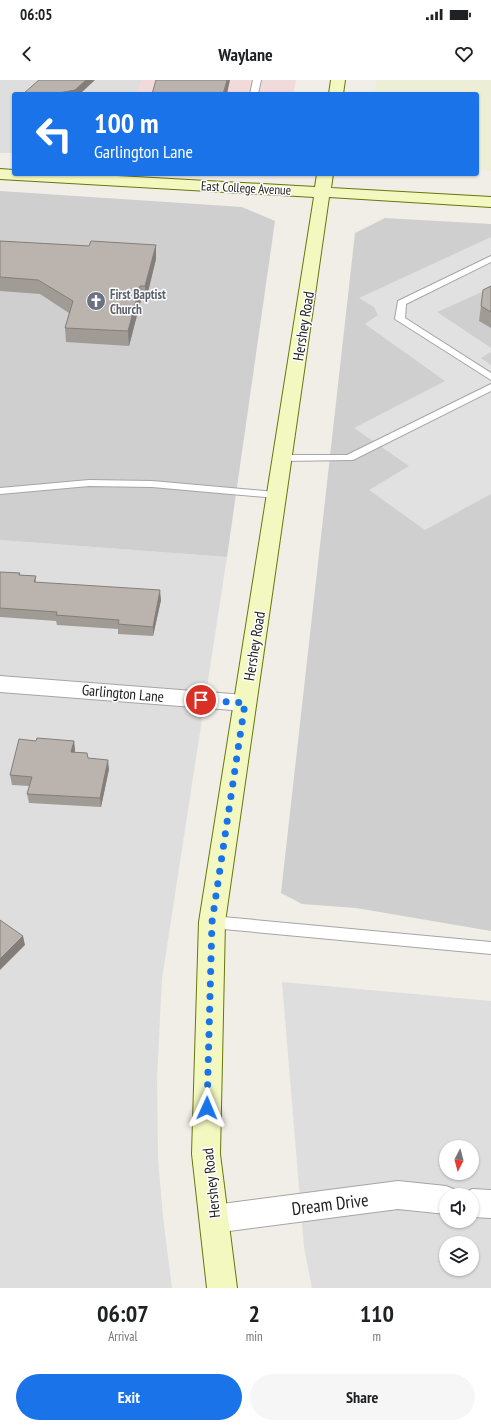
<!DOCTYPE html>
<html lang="en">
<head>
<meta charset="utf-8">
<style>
	:root { --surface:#fff; --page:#f6f6f6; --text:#202124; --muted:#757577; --accent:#1a73e8 }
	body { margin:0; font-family:"PT Sans Narrow",sans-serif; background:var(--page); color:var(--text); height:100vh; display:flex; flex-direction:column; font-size:15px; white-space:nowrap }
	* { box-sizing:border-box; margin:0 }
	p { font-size:13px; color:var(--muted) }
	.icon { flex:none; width:22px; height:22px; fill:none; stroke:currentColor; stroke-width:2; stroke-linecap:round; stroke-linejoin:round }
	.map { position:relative; height:1208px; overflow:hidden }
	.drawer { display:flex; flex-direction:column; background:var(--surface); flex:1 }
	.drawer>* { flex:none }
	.banner { position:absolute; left:12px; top:12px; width:467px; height:84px; border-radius:4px; box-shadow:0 1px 3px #0004; background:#1a73e8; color:#fff; overflow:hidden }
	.needle { width:26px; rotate:186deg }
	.fabs { position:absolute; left:439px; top:1060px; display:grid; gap:8px }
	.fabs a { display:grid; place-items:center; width:40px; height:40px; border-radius:50%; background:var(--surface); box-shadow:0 1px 3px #0004; font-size:20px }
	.pin { position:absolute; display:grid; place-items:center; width:34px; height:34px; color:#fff; margin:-17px; border:2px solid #fff; border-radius:50%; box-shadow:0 1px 4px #0007 }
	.me { position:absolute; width:44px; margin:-22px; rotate:1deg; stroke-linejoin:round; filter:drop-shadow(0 0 3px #0008) }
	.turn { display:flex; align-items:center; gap:14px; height:84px; padding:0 16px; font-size:18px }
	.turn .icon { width:52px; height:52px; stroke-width:2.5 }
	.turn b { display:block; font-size:28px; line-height:34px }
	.eta { display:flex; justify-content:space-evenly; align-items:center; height:68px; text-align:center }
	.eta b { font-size:24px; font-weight:700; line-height:28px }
	.button { display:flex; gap:8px; margin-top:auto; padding:8px 16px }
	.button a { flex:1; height:46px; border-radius:24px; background:var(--accent); color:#fff; font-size:16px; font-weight:700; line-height:46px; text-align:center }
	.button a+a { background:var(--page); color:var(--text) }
	.status { display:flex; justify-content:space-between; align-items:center; height:28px; padding:0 20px; background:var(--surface); direction:ltr }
	.status svg { height:11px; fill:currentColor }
	header { display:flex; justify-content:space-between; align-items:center; height:52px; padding:0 16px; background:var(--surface); font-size:18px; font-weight:700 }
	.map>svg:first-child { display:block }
	.residential { fill:#dfdede; fill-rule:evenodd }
	.commercial { fill:#f1dad9 }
	.religious { fill:#cfcfcf }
	.farmland { fill:#eceed5 }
	.parking { fill:#e1e1e1 }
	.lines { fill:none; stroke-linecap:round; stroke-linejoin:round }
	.lane-casing { stroke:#a5a5a5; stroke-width:2 }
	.street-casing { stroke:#a5a5a5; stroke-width:2 }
	.secondary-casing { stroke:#67770a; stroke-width:2 }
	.lane { fill:#fff; fill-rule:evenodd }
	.street { fill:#fff; fill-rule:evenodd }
	.secondary { fill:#f3f8c0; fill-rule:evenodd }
	.wall { fill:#a19b96 }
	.shaded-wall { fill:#837e7a }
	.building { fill:#bbb4ae; stroke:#837e7a }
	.route { stroke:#1a73e8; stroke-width:7; stroke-dasharray:0 12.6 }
	.labels { text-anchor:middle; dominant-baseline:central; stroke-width:3; stroke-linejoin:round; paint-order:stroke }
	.far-street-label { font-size:13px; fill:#212121; stroke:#fff }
	.far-worship-label { font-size:13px; font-weight:bold; fill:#5b616d; stroke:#fff; text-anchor:start }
	.street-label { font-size:15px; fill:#212121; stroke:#fff }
	.near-street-label { font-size:18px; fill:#212121; stroke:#fff }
</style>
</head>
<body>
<div class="status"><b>06:05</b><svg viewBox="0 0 49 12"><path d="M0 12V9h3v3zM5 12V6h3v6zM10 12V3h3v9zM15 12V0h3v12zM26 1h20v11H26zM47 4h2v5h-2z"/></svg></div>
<header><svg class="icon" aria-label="back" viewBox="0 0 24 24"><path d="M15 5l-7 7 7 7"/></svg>Waylane<svg class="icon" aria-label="heart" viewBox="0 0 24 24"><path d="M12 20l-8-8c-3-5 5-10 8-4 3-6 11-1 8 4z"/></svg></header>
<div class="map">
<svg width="491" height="1208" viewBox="0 0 491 1208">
	<rect width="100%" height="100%" fill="#f1eee8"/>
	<g class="residential">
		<path d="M 0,0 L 142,0 L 137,14 L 14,14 L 14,73 L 0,73 Z"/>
		<path d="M 0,460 L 227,477 L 162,899 L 157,998 L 158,1078 L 163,1137 L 172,1208 L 0,1208 Z"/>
		<path d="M 282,902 L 491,921 L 491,1208 L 312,1208 L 304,1167 ZM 446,1067 L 472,1067 L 472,1093 L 446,1093 ZM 446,1115 L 472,1115 L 472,1141 L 446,1141 ZM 446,1163 L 472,1163 L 472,1189 L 446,1189 Z"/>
	</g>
	<path class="commercial" d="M 142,0 L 296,0 L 293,14 L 137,14 Z"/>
	<g class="religious">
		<path d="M 0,111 L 242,127 L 275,141 L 227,477 L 0,460 Z"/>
		<path d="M 385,138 L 491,144 L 491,851 L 356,828 L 302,824 L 281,813 L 355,153 Z"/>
	</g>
	<path class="farmland" d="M 376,0 L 491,0 L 491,91 L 477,90 L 477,14 L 375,14 Z"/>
	<path class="parking" d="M 491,157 L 491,208 L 437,232 L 491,268 L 491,272 L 481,278 L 491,285 L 491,414 L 425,450 L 369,410 L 409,386 L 354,348 L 445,301 L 365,244 L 378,235 L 374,227 L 359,218 Z"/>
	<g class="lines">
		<g class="lane-casing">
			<g id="lane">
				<path d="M 253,0 L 261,0 L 258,14 L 250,14 Z"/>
				<path d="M 491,176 L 491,182 L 406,224 L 405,238 L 491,293 L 491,300 L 395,239 L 398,221 Z"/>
				<path d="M 491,304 L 491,311 L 353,380 L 282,381 L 277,378 L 282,375 L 347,375 Z"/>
				<path d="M 89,400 L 152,401 L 276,412 L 280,413 L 281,415 L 280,417 L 276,418 L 152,407 L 89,406 L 0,414 L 0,408 Z"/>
				<path d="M 212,836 L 491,862 L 491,874 L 212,848 L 207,846 L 205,842 L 207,838 Z"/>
			</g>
		</g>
		<g class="street-casing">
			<g id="street">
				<path d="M 0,596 L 245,615 L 253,617 L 256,623 L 253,629 L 245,631 L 0,612 Z"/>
				<path d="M 398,1101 L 446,1106 L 456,1110 L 458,1115 L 446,1115 L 446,1134 L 398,1129 L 214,1153 L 204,1149 L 200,1139 L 204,1129 L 214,1125 Z"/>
				<path d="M 472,1109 L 491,1110 L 491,1138 L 472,1137 L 472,1115 L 461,1115 Z"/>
			</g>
		</g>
		<g class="secondary-casing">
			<g id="secondary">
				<path d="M 331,0 L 345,0 L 343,14 L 329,14 Z"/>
				<path d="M 0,89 L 14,90 L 14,94 L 82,94 L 315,107 L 317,94 L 333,94 L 331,108 L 491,117 L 491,127 L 329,117 L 225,842 L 220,1074 L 237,1208 L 207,1208 L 192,1074 L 199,842 L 314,117 L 0,99 Z"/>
			</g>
		</g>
		<use href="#lane" class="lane"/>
		<use href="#street" class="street"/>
		<use href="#secondary" class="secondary"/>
	</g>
	<g class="wall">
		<path d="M 0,161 L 89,166 L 156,165 L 156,179 L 146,220 L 141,220 L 129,266 L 66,262 L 65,248 L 69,233 L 40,214 L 0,211 Z"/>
		<path d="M 491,206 L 491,248 L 479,241 L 483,210 Z"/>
		<path d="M 0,492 L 20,493 L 20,495 L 36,496 L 36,502 L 161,520 L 153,556 L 118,554 L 118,549 L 57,545 L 56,541 L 0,537 Z"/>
		<path d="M 36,661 L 74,661 L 75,672 L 109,689 L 101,727 L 29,723 L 27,714 L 29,706 L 12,705 L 10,695 Z"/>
	</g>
	<g class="shaded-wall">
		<path d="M 86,0 L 95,0 L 80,14 L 53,14 Z"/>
		<path d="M 227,0 L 230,0 L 227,14 L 223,14 Z"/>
		<path d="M 156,165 L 156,179 L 146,220 L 145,206 Z"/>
		<path d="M 140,206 L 141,220 L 129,266 L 128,251 Z"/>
		<path d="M 160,510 L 161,520 L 153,556 L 153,547 Z"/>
		<path d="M 74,661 L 75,670 L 73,681 L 71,672 Z"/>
		<path d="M 108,680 L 109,689 L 101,727 L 100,718 Z"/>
		<path d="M 23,856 L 25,865 L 0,890 L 0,879 Z"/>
	</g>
	<g class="building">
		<path d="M 39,0 L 86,0 L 75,10 L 53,14 L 23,14 Z"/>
		<path d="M 156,0 L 227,0 L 223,14 L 152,14 Z"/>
		<path d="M 0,161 L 89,166 L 91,161 L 156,165 L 145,206 L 140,206 L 128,251 L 65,248 L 73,221 L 38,200 L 0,197 Z"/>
		<path d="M 491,206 L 491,232 L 481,226 L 483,210 Z"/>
		<path d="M 0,492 L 20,493 L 19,495 L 36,496 L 34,502 L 160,510 L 153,547 L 118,544 L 119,540 L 56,535 L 57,532 L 0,528 Z"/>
		<path d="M 37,658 L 74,661 L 71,672 L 87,673 L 88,678 L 108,680 L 100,718 L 27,714 L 32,697 L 10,695 L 19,659 L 36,661 Z"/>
		<path d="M 0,840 L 23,856 L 0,879 Z"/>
	</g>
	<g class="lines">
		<path class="route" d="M 201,620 L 245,623 L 212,842 L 207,1028"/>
	</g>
	<defs>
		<g id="church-disc" transform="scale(1)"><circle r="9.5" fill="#6b7280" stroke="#fff"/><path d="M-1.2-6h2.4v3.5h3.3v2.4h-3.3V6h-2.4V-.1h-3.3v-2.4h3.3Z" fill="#fff"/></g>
	</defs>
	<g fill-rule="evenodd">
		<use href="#church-disc" x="96" y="221"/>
	</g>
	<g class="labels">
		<g class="far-street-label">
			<text transform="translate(246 108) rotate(3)">East College Avenue</text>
		</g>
		<g class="far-worship-label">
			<text x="110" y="214">First Baptist<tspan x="110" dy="15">Church</tspan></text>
		</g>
		<g class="street-label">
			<text transform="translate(303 246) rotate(-81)">Hershey Road</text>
			<text transform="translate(254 566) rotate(-81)">Hershey Road</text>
			<text transform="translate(123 613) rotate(5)">Garlington Lane</text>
			<text transform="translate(211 1103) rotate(-96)">Hershey Road</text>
		</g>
		<g class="near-street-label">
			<text transform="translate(330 1124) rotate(-7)">Dream Drive</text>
		</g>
	</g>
</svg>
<div class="fabs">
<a><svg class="needle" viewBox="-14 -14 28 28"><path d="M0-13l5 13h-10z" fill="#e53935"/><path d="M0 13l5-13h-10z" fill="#757577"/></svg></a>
<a><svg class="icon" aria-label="sound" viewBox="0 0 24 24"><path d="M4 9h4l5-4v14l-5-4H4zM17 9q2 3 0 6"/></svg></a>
<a><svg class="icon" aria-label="layers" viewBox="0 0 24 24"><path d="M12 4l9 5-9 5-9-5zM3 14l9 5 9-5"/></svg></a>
</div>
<div class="pin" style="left:201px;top:620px;background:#d93025"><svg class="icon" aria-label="arrive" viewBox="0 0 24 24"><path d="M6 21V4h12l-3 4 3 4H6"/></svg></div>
<svg class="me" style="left:207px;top:1028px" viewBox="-20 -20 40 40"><path d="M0-17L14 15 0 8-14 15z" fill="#1a73e8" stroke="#fff" stroke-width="4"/></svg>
<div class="banner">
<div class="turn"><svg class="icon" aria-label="left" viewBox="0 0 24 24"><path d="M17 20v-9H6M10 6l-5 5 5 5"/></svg><div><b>100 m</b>Garlington Lane</div></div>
</div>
</div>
<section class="drawer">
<div class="eta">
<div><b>06:07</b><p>Arrival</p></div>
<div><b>2</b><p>min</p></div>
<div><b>110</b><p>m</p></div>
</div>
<div class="button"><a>Exit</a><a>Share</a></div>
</section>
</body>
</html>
